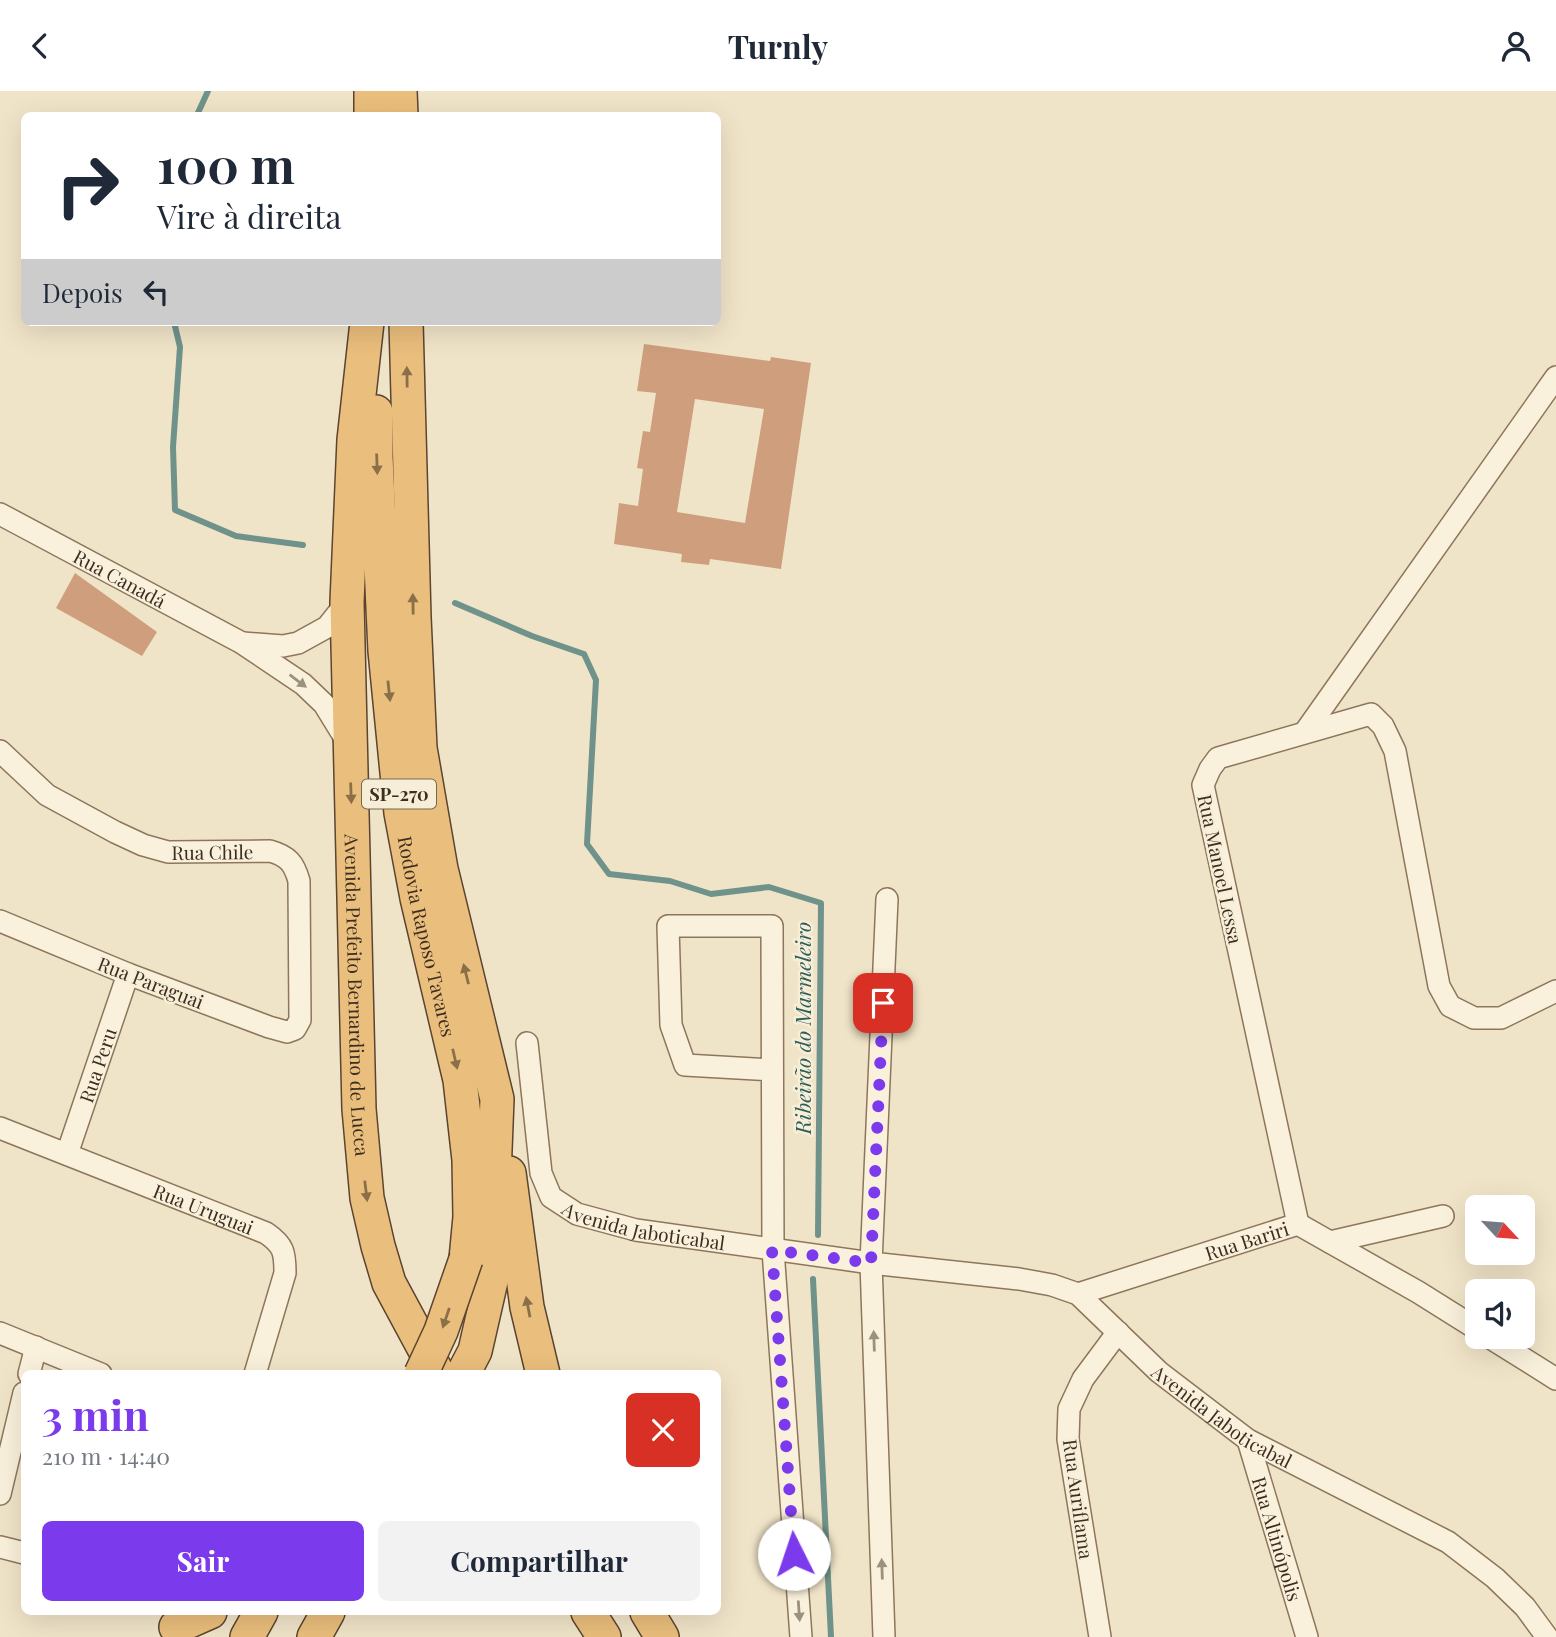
<!DOCTYPE html>
<html lang="pt">
<head>
<meta charset="utf-8">
<style>
	:root { --surface:#fff; --page:#f2f2f3; --text:#1f2937; --muted:#747a83; --accent:#7c3aed }
	body { margin:0; font-family:"Playfair Display",serif; background:var(--page); color:var(--text); height:100vh; display:flex; flex-direction:column; font-size:26px; white-space:nowrap }
	* { box-sizing:border-box; margin:0 }
	p { font-size:23px; color:var(--muted) }
	.icon { flex:none; width:38px; height:38px; fill:none; stroke:currentColor; stroke-width:2; stroke-linecap:round; stroke-linejoin:round }
	.map { position:relative; flex:1; overflow:hidden }
	.panel { position:absolute; left:21px; top:1279px; width:700px; height:245px; display:flex; flex-direction:column; background:var(--surface); border-radius:10px; box-shadow:0 7px 28px #0002 }
	.panel>* { flex:none }
	.top-card { position:absolute; left:21px; top:21px; width:700px; height:214px; border-radius:10px; box-shadow:0 7px 28px #0002; background:#fff; color:var(--text); overflow:hidden }
	.needle { width:46px; rotate:116deg }
	.fabs { position:absolute; left:1465px; top:1104px; display:grid; gap:14px }
	.fabs a { display:grid; place-items:center; width:70px; height:70px; border-radius:10px; background:var(--surface); box-shadow:0 7px 28px #0002; font-size:35px }
	.pin { position:absolute; display:grid; place-items:center; width:60px; height:60px; color:#fff; margin:-30px; border-radius:14px; box-shadow:0 4px 10px #0006 }
	.me { position:absolute; width:77px; margin:-38px; rotate:356deg; stroke-linejoin:round; filter:drop-shadow(0 0 5px #0008) }
	.turn { display:flex; align-items:center; gap:24px; height:147px; padding:0 21px; font-size:32px }
	.turn .icon { width:91px; height:91px; stroke-width:2.5 }
	.turn b { display:block; font-size:49px; line-height:60px }
	.then { display:flex; align-items:center; height:66px; padding:0 21px; background:#0003; gap:14px; font-size:26px }
	.round { display:grid; place-items:center; flex:none; width:74px; height:74px; border-radius:10px; background:var(--page) }
	.headline { display:flex; align-items:center; justify-content:space-between; height:119px; padding:0 21px }
	h1 { font-size:42px; font-weight:700; line-height:52px; color:var(--accent) }
	.cta { display:flex; gap:14px; margin-top:auto; padding:14px 21px }
	.cta a { flex:1; height:80px; border-radius:10px; background:var(--accent); color:#fff; font-size:28px; font-weight:700; line-height:80px; text-align:center }
	.cta a+a { background:var(--page); color:var(--text) }
	header { display:flex; justify-content:space-between; align-items:center; height:91px; padding:0 21px; background:var(--surface); font-size:32px; font-weight:700 }
	.map>svg:first-child { display:block }
	.lines { fill:none; stroke-linecap:round; stroke-linejoin:round }
	.stream { stroke:#6f938a; stroke-width:6 }
	.building { fill:#cf9f7d; fill-rule:evenodd }
	.minor-casing { stroke:#8d765c; stroke-width:24 }
	.trunk-casing { stroke:#5b4430; stroke-width:36 }
	.minor { stroke:#faf1dc; stroke-width:21 }
	.trunk { stroke:#eabe7c; stroke-width:33 }
	.trunk-bridge-casing { stroke:#5b4430; stroke-width:36; stroke-linecap:butt }
	.trunk-bridge { stroke:#eabe7c; stroke-width:33 }
	.oneway { fill:#8b6f49 }
	.oneway2 { fill:#9c907e }
	.route { stroke:#7c3aed; stroke-width:12; stroke-dasharray:0 21.6 }
	.labels { text-anchor:middle; dominant-baseline:central; stroke-width:5; stroke-linejoin:round; paint-order:stroke }
	.shield { fill:#f7eed8; stroke:#756857; stroke-width:2 }
	.shield-label { font-size:18px; font-weight:bold; fill:#3d2e20 }
	.street-label { font-size:19px; fill:#3d2e20; stroke:#f7eed8 }
	.water-label { font-size:21px; font-style:italic; fill:#2f5d5a; stroke:#f7eed8 }
</style>
</head>
<body>
<header><svg class="icon" aria-label="back" viewBox="0 0 24 24"><path d="M15 5l-7 7 7 7"/></svg>Turnly<svg class="icon" aria-label="person" viewBox="0 0 24 24"><circle cx="12" cy="8" r="4"/><path d="M4 21q1-7 8-7t8 7"/></svg></header>
<div class="map">
<svg width="1556" height="1546" viewBox="0 0 1556 1546">
	<rect width="100%" height="100%" fill="#f0e4c8"/>
	<g class="lines">
		<g class="stream">
			<path d="M 197,24 L 208,0"/>
			<path d="M 174,231 L 180,256 L 173,356 L 175,419 L 236,445 L 303,454"/>
			<path d="M 455,512 L 532,545 L 584,563 L 596,589 L 587,753 L 609,783 L 670,790 L 711,803 L 769,796 L 821,812 L 818,1144"/>
			<path d="M 813,1188 L 831,1546"/>
		</g>
	</g>
	<g class="building">
		<path d="M 644,253 L 770,270 L 771,266 L 811,272 L 781,478 L 710,468 L 709,474 L 681,471 L 682,463 L 614,453 L 619,412 L 638,415 L 643,378 L 637,377 L 643,340 L 650,341 L 656,302 L 637,300 ZM 695,308 L 764,318 L 745,432 L 677,421 Z"/>
		<path d="M 75,482 L 157,541 L 142,565 L 56,517 Z"/>
	</g>
	<g class="lines">
		<g class="minor-casing">
			<g id="minor">
				<path id="s1" d="M 0,423 L 242,552 L 303,593 L 324,613 L 348,652"/>
				<path d="M 243,552 L 283,555 L 298,552 L 327,536 L 347,511"/>
				<path d="M 1305,641 L 1556,286"/>
				<path id="s2" d="M 0,660 L 47,704 L 115,741 L 143,754 L 168,761 L 270,760 C 288,765 294,772 299,790 L 300,929 L 295,938 L 287,941 L 269,936 L 128,883 L 0,830"/>
				<path id="s3" d="M 527,952 L 541,1082 L 551,1106 L 577,1123 L 636,1139 L 871,1172 L 1019,1188 L 1052,1194 L 1078,1203 L 1159,1281 L 1248,1349 L 1448,1451 L 1495,1487 L 1525,1516 L 1547,1546"/>
				<path d="M 772,979 L 685,974 L 671,934 L 668,835 L 772,835 L 773,1159 L 801,1546"/>
				<path id="s4" d="M 0,1037 L 266,1142 C 284,1154 285,1162 285,1182 L 255,1283"/>
				<path id="s5" d="M 67,1063 L 128,883"/>
				<path d="M 1298,1133 L 1203,694 L 1210,678 L 1218,667 L 1371,623 L 1383,635 L 1395,660 L 1439,895 L 1450,915 L 1474,927 L 1501,927 L 1556,900"/>
				<path d="M 1330,1151 L 1443,1125"/>
				<path id="s6" d="M 1078,1203 L 1298,1133 L 1418,1201 L 1477,1238"/>
				<path d="M 0,1242 L 101,1283"/>
				<path d="M 1489,1246 L 1556,1288"/>
				<path d="M 29,1283 L 36,1256"/>
				<path id="s7" d="M 1248,1349 L 1307,1546"/>
				<path d="M 0,1403 L 24,1302"/>
				<path d="M 0,1456 L 24,1462"/>
				<path d="M 884,1546 L 871,1172 L 887,808"/>
				<path d="M 1100,1546 L 1068,1348 L 1069,1318 L 1083,1288 L 1118,1241"/>
			</g>
		</g>
		<g class="trunk-casing">
			<g id="trunk">
				<path d="M 371,0 L 371,24"/>
				<path d="M 400,0 L 401,24"/>
				<path id="s8" d="M 367,231 L 354,349 L 347,511 L 359,1018 L 367,1107 L 378,1155 L 389,1192 L 438,1283"/>
				<path d="M 406,231 L 414,526 L 420,657 L 441,778 L 497,1008 L 492,1135 L 496,1168 L 475,1260 L 463,1283"/>
				<path id="s9" d="M 376,321 L 376,366 L 385,560 L 401,722 L 417,807 L 460,989 L 469,1069 L 470,1126 L 466,1168"/>
				<path d="M 509,1082 L 527,1216 L 543,1283"/>
				<path d="M 588,1521 L 604,1546"/>
				<path d="M 647,1521 L 662,1546"/>
				<path d="M 176,1536 L 210,1521"/>
				<path d="M 247,1546 L 261,1521"/>
				<path d="M 314,1546 L 328,1521"/>
			</g>
		</g>
		<use href="#minor" class="minor"/>
		<use href="#trunk" class="trunk"/>
		<g class="trunk-bridge-casing">
			<path id="trunk-bridge" d="M 421,1283 L 441,1240 L 466,1168"/>
		</g>
		<use href="#trunk-bridge" class="trunk-bridge"/>
	</g>
	<defs><path id="oneway-solid" d="M-6-.8H1V-3.2L6.5 0L1 3.2V.8H-6Z" transform="scale(1.75)"/></defs>
	<g class="oneway">
		<use href="#oneway-solid" transform="translate(407 286) rotate(-91)"/>
		<use href="#oneway-solid" transform="translate(377 373) rotate(88)"/>
		<use href="#oneway-solid" transform="translate(413 513) rotate(-91)"/>
		<use href="#oneway-solid" transform="translate(389 600) rotate(84)"/>
		<use href="#oneway-solid" transform="translate(351 702) rotate(88)"/>
		<use href="#oneway-solid" transform="translate(466 883) rotate(-104)"/>
		<use href="#oneway-solid" transform="translate(455 968) rotate(77)"/>
		<use href="#oneway-solid" transform="translate(366 1100) rotate(83)"/>
		<use href="#oneway-solid" transform="translate(528 1216) rotate(-101)"/>
		<use href="#oneway-solid" transform="translate(446 1227) rotate(109)"/>
	</g>
	<g class="oneway2">
		<use href="#oneway-solid" transform="translate(298 590) rotate(37)"/>
		<use href="#oneway-solid" transform="translate(874 1250) rotate(-92)"/>
		<use href="#oneway-solid" transform="translate(882 1478) rotate(-92)"/>
		<use href="#oneway-solid" transform="translate(799 1520) rotate(86)"/>
	</g>
	<g class="lines">
		<path class="route" d="M 794,1463 L 772,1159 L 871,1172 L 883,912"/>
	</g>
	<g class="labels">
		<rect class="shield" x="362" y="688.5" width="74" height="29" rx="5"/>
		<g class="shield-label">
			<text x="399" y="703">SP-270</text>
		</g>
		<g class="street-label">
			<text stroke="none"><textPath href="#s1" startOffset="136">Rua Canadá</textPath></text>
			<text stroke="none"><textPath href="#s2" startOffset="243">Rua Chile</textPath></text>
			<text transform="translate(1221 778) rotate(78)">Rua Manoel Lessa</text>
			<text stroke="none"><textPath href="#s9" startOffset="528">Rodovia Raposo Tavares</textPath></text>
			<text transform="translate(151 891) rotate(21)">Rua Paraguai</text>
			<text stroke="none"><textPath href="#s8" startOffset="674">Avenida Prefeito Bernardino de Lucca</textPath></text>
			<text stroke="none"><textPath href="#s5" startOffset="94">Rua Peru</textPath></text>
			<text stroke="none"><textPath href="#s4" startOffset="219">Rua Uruguai</textPath></text>
			<text stroke="none"><textPath href="#s3" startOffset="256">Avenida Jaboticabal</textPath></text>
			<text stroke="none"><textPath href="#s6" startOffset="177">Rua Bariri</textPath></text>
			<text stroke="none"><textPath href="#s3" startOffset="886">Avenida Jaboticabal</textPath></text>
			<text transform="translate(1079 1408) rotate(82)">Rua Auriflama</text>
			<text stroke="none"><textPath href="#s7" startOffset="103">Rua Altinópolis</textPath></text>
		</g>
		<g class="water-label">
			<text transform="translate(802 937) rotate(-90)">Ribeirão do Marmeleiro</text>
		</g>
	</g>
</svg>
<div class="fabs">
<a><svg class="needle" viewBox="-14 -14 28 28"><path d="M0-13l5 13h-10z" fill="#e53935"/><path d="M0 13l5-13h-10z" fill="#747a83"/></svg></a>
<a><svg class="icon" aria-label="sound" viewBox="0 0 24 24"><path d="M4 9h4l5-4v14l-5-4H4zM17 9q2 3 0 6"/></svg></a>
</div>
<div class="pin" style="left:883px;top:912px;background:#d93025"><svg class="icon" aria-label="arrive" viewBox="0 0 24 24"><path d="M6 21V4h12l-3 4 3 4H6"/></svg></div>
<svg class="me" style="left:794px;top:1463px" viewBox="-20 -20 40 40"><circle r="19" fill="#fff"/><path d="M0-13L10 11 0 6-10 11z" fill="#7c3aed"/></svg>
<div class="top-card">
<div class="turn"><svg class="icon" aria-label="right" viewBox="0 0 24 24"><path d="M7 20v-9h11M14 6l5 5-5 5"/></svg><div><b>100 m</b>Vire à direita</div></div>
<div class="then">Depois<svg class="icon" aria-label="left" viewBox="0 0 24 24"><path d="M17 20v-9H6M10 6l-5 5 5 5"/></svg></div>
</div>
<section class="panel">
<div class="headline"><div><h1>3 min</h1><p>210 m · 14:40</p></div><a class="round" style="background:#d93025;color:#fff"><svg class="icon" aria-label="close" viewBox="0 0 24 24"><path d="M6 6l12 12M18 6L6 18"/></svg></a></div>
<div class="cta"><a>Sair</a><a>Compartilhar</a></div>
</section>
</div>
</body>
</html>
